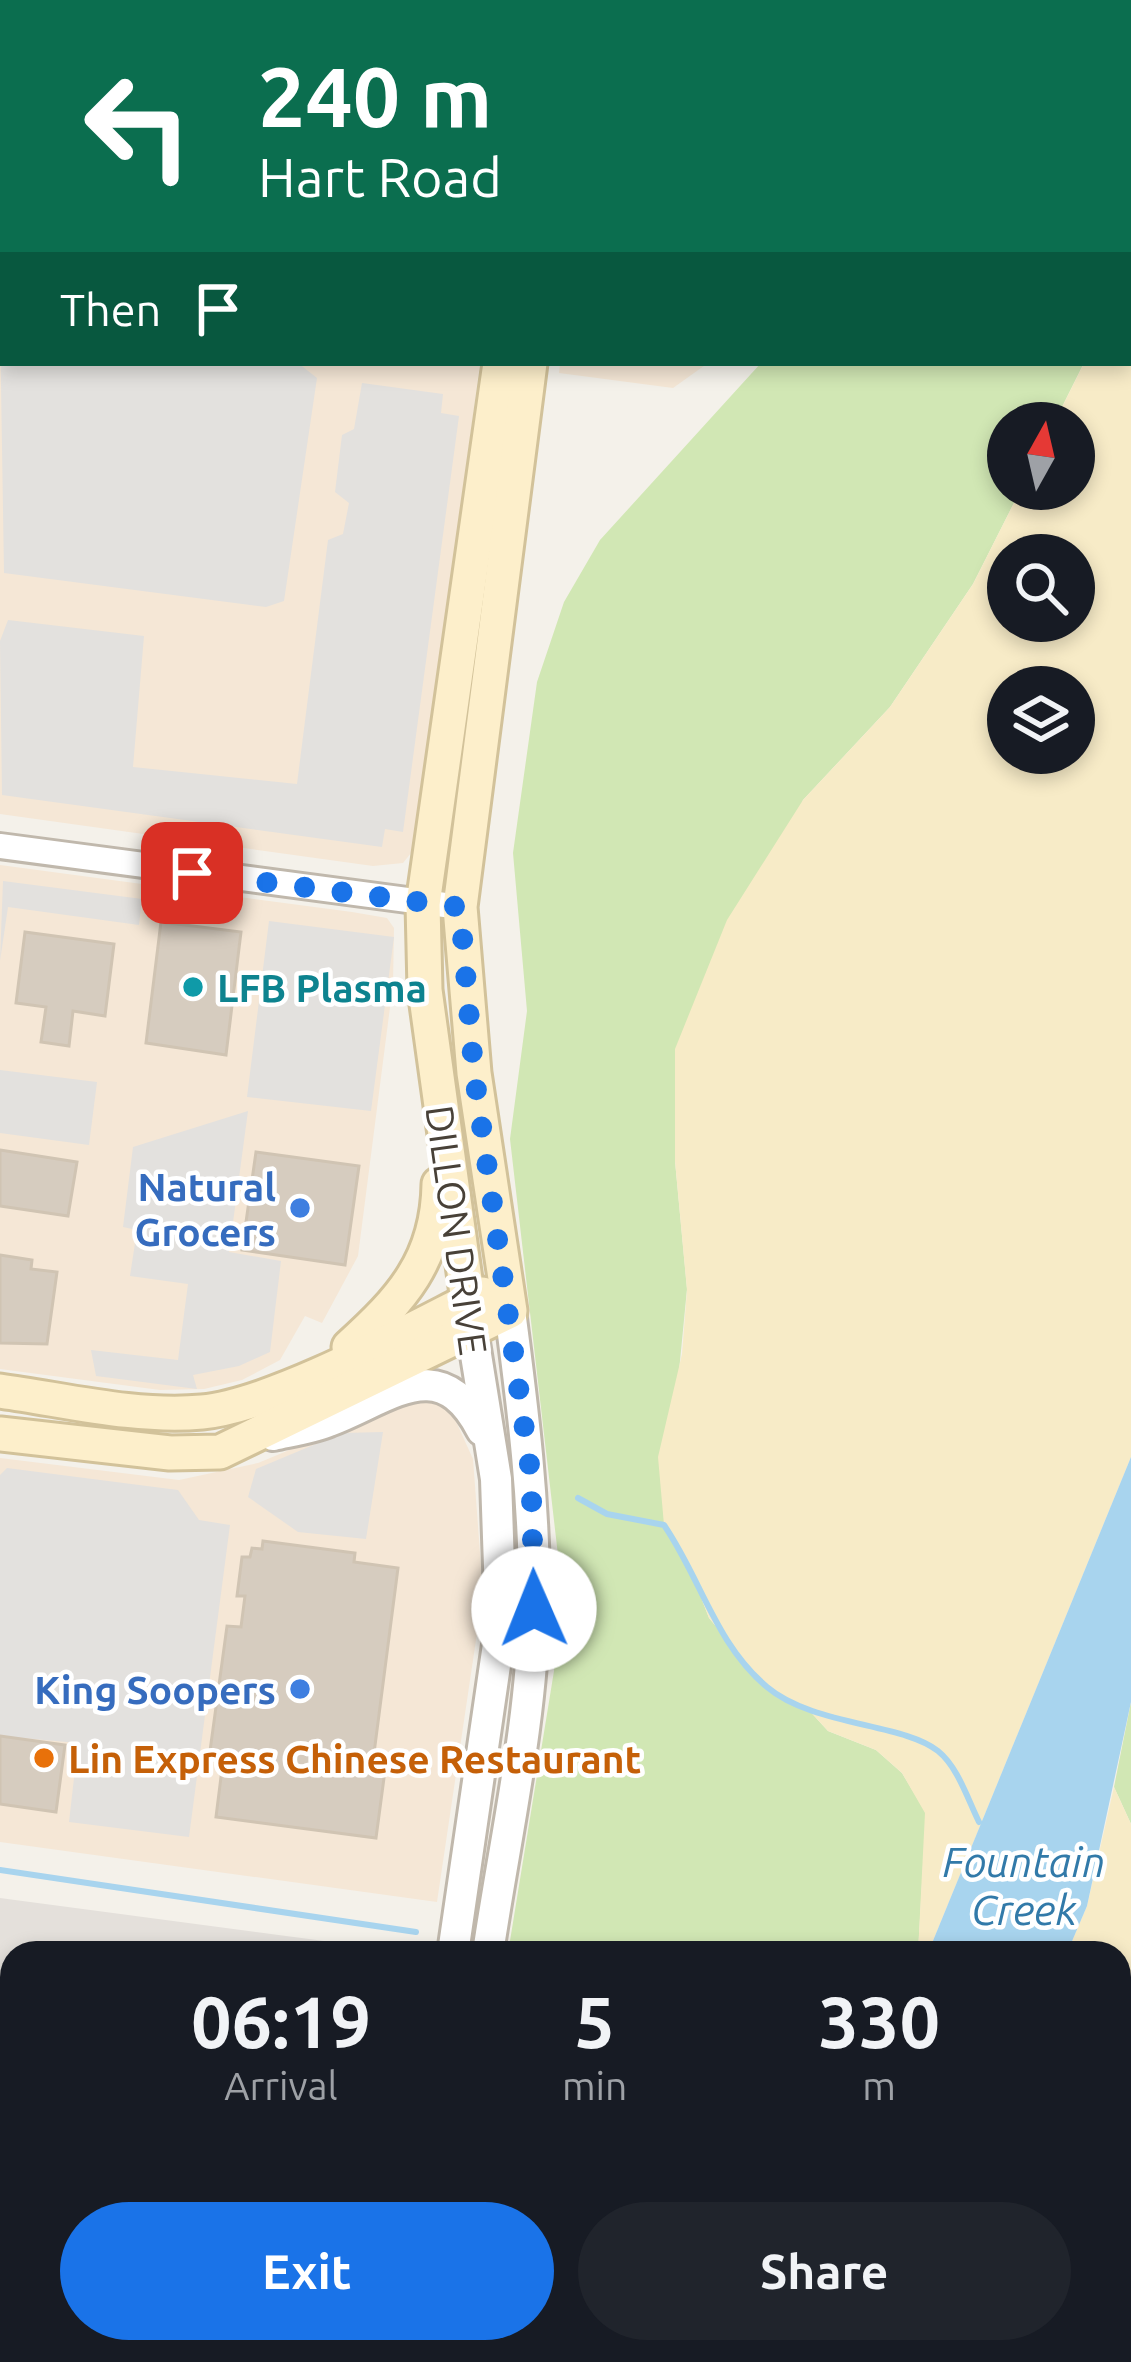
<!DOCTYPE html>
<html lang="en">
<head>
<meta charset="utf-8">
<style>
	:root { --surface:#171b24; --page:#20242c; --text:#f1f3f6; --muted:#9ea1a6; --accent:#1a73e8 }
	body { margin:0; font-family:Ubuntu,sans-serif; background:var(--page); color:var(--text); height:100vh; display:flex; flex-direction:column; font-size:45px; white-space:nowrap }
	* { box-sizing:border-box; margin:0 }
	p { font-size:39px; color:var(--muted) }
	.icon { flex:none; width:66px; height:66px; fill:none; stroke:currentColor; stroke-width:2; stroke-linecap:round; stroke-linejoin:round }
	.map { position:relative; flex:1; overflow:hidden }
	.details { position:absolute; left:0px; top:1941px; width:1131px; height:423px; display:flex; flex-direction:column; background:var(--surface); border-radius:36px 36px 0 0; box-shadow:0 6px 18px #0003 }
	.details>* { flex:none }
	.banner { position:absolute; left:0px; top:0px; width:1131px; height:366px; box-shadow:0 6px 18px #0003; background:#0b6e4f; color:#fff; overflow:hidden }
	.needle { width:78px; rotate:8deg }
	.fabs { position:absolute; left:987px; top:402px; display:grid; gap:24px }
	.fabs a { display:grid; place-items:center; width:108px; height:108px; border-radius:50%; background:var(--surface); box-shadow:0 6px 18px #0003; font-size:60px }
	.pin { position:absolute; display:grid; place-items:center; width:102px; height:102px; color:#fff; margin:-51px; border-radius:24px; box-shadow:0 6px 18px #0006 }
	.me { position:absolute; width:132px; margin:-66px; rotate:359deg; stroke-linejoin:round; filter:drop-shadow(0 0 9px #0008) }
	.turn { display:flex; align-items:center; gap:42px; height:252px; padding:0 60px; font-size:54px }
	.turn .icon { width:156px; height:156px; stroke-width:2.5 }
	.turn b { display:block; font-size:84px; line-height:102px }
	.then { display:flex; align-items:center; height:114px; padding:0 60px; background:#0003; gap:24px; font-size:45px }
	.eta { display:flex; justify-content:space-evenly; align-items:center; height:204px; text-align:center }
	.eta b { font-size:72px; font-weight:600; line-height:84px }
	.cta { display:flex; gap:24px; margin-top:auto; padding:24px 60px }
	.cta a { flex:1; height:138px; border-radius:72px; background:var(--accent); color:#fff; font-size:48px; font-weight:600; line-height:138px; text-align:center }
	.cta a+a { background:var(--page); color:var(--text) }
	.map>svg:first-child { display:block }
	.commercial { fill:#f5e7d6 }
	.industrial { fill:#e4e0db }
	.green { fill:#d1e7b4 }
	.sand { fill:#f7ebc7; fill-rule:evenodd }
	.parking { fill:#e3e1de }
	.water { fill:#a8d4ee }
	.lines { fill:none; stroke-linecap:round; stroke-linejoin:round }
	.stream { stroke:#a8d4ee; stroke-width:6 }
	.building { fill:#d6ccbf; stroke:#d0c4b3; stroke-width:3 }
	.minor-casing { stroke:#c0b8ac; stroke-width:30 }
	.tertiary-casing { stroke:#c0b8ac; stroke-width:36 }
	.secondary-casing { stroke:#d2c29a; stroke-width:39 }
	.minor { stroke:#fff; stroke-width:24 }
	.tertiary { stroke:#fff; stroke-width:30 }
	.secondary { stroke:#fdefcb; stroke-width:33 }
	.route { stroke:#1a73e8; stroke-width:21; stroke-dasharray:0 37.8 }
	.culture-dot { fill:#0f9aa8; stroke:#fff; stroke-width:4.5 }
	.shop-dot { fill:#3f7fe0; stroke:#fff; stroke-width:4.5 }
	.food-dot { fill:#e8710a; stroke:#fff; stroke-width:4.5 }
	.labels { text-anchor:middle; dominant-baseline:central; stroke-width:9; stroke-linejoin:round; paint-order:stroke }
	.culture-label { font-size:39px; font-weight:bold; fill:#0d838f; stroke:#fff; text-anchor:start }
	.shop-label { font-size:39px; font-weight:bold; fill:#366cbe; stroke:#fff; text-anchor:end }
	.street-label { font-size:39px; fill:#484138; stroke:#fff }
	.food-label { font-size:39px; font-weight:bold; fill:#c56008; stroke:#fff; text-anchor:start }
	.water-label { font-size:42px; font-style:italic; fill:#327aa9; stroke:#fff }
</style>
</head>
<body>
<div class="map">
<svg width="1131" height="2362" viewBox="0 0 1131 2362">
	<rect width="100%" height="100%" fill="#f4f1ea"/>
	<g class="commercial">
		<path d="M 0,0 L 530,0 L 3,3 L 3,363 L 480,363 L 415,848 L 403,863 L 373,866 L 0,814 Z"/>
		<path d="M 560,363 L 708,363 L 673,388 L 559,373 Z"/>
		<path d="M 0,865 L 352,912 L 387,918 L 394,928 L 393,984 L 358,1256 L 322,1323 L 305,1316 L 280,1360 L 242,1380 L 204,1389 L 160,1390 L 0,1369 Z"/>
		<path d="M 428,1401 L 449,1406 L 473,1459 L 483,1593 L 437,1902 L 0,1842 L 0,1458 L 179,1480 L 258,1463 L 386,1410 Z"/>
	</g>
	<path class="industrial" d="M 0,1898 L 415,1953 L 12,1953 L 12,2352 L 378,2352 L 378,2362 L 0,2362 Z"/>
	<g class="green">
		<path d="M 858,0 L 1131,0 L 1131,282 L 1128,3 Z"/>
		<path d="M 761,363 L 1084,363 L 1054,423 L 1008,423 L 1008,489 L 1021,489 L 973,584 L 890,707 L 803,800 L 675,1161 L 687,1289 L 664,1525 L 685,1556 L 709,1618 L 767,1688 L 806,1707 L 828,1731 L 876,1750 L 902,1773 L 926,1813 L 918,1953 L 508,1953 L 554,1671 L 559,1564 L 510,1139 L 527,1011 L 513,853 L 537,682 L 564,602 L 600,540 Z"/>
		<path d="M 1131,1702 L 1131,1824 L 1114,1787 Z"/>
		<path d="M 444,2352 L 915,2352 L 917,2362 L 442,2362 Z"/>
	</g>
	<g class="sand">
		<path d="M 1131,282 L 1131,1457 L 928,1953 L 918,1953 L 925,1813 L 902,1773 L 876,1750 L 828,1731 L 806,1707 L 768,1688 L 709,1618 L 685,1556 L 664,1525 L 658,1457 L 682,1354 L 687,1290 L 675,1161 L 675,1049 L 727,920 L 803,800 L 890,707 L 973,584 L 1021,489 L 1074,489 L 1074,423 L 1054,423 L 1084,363 L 1128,363 ZM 1008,555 L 1074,555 L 1074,621 L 1008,621 ZM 1008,687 L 1074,687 L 1074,753 L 1008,753 Z"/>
		<path d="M 1114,1787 L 1131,1824 L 1131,2362 L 1009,2362 L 1008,2352 L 1119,2352 L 1119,1953 L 1067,1953 L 1087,1906 Z"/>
	</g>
	<g class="parking">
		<path d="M 0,321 L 3,363 L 298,363 L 317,378 L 284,601 L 266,607 L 4,573 Z"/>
		<path d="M 362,383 L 443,394 L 441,413 L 459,416 L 403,832 L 385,829 L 382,847 L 2,795 L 0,641 L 8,620 L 144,636 L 133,767 L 297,784 L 328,540 L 343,534 L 349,503 L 335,492 L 342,435 L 354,429 Z"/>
		<path d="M 3,881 L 142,899 L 139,925 L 8,907 L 0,961 Z"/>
		<path d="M 269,921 L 394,937 L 371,1111 L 247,1097 Z"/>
		<path d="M 0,1070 L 97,1082 L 89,1145 L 0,1133 Z"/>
		<path d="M 248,1111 L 229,1252 L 281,1261 L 270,1352 L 239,1366 L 193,1375 L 197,1389 L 96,1376 L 91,1350 L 178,1360 L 188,1284 L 130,1276 L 137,1230 L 123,1227 L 133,1147 Z"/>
		<path d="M 383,1432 L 366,1539 L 298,1532 L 248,1497 L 256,1469 L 342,1433 Z"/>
		<path d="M 7,1468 L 178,1490 L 199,1520 L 230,1525 L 189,1837 L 69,1822 L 78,1743 L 0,1736 L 0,1475 Z"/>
	</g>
	<g class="water">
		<path d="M 1131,1457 L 1131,1702 L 1087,1906 L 1067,1953 L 928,1953 Z"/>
		<path d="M 915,2352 L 1008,2352 L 1009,2362 L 917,2362 Z"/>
	</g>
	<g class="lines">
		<g class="stream">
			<path d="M 578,1498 L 607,1514 L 664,1525 C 701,1579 715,1643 767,1687 C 813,1726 903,1723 938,1751 C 958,1767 968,1800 979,1822"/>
			<path d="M 0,1870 L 416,1932"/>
		</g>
	</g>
	<g class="building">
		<path d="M 170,0 L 286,0 L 286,3 Z"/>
		<path d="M 634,0 L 821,0 L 820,3 Z"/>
		<path d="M 161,922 L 241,932 L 226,1055 L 146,1043 Z"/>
		<path d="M 25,932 L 114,944 L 105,1016 L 73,1011 L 69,1046 L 41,1042 L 46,1007 L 16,1003 Z"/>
		<path d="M 0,1150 L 77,1162 L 68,1216 L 0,1206 Z"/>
		<path d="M 256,1152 L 359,1166 L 345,1265 L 242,1250 Z"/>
		<path d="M 0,1255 L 32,1260 L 31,1269 L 57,1272 L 47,1344 L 0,1343 Z"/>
		<path d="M 263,1541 L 355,1553 L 354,1562 L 398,1568 L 373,1761 L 386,1763 L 376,1838 L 216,1817 L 224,1753 L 210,1751 L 227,1626 L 241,1627 L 245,1596 L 237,1596 L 242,1557 L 250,1557 L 252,1548 L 262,1549 Z"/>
		<path d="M 0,1736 L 65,1745 L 56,1812 L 0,1804 Z"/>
	</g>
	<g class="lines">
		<g class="minor-casing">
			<g id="minor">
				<path d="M 0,846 L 460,907"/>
				<path d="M 0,2131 L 12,2059"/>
			</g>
		</g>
		<g class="tertiary-casing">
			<g id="tertiary">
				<path d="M 273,1435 C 291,1431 312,1428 329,1421 C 390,1398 440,1349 482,1430"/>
				<path d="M 453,1953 L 501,1624 L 496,1479 L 472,1330"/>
				<path d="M 488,1953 C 505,1838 532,1722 534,1605 C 535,1506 523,1409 510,1311"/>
				<path d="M 393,2362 L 393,2352"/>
				<path d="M 424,2362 L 426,2352"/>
			</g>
		</g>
		<g class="secondary-casing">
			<g id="secondary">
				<path d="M 550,3 L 550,0"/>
				<path d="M 582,3 L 583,0"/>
				<path d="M 472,1330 L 425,990 L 423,904 L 500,363"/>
				<path d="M 349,1347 C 401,1300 438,1260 439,1184"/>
				<path d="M 0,1391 C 65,1400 136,1418 202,1412 C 276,1405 412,1329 482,1294"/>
				<path d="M 0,1434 L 170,1453 L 220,1452 L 510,1311 L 474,1073 L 460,907 L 530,363"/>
			</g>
		</g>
		<use href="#minor" class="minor"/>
		<use href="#tertiary" class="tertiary"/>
		<use href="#secondary" class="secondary"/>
	</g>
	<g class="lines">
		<path class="route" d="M 192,873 L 460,907 L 474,1073 L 531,1475 L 534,1609"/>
	</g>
	<circle class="culture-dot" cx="193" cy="987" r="12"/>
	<g class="shop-dot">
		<circle cx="300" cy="1208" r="12"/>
		<circle cx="300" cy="1689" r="12"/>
	</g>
	<circle class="food-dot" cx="44" cy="1758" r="12"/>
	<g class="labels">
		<g class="culture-label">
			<text x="217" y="987">LFB Plasma</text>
		</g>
		<g class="shop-label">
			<text x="276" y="1186">Natural<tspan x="276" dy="45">Grocers</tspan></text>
			<text x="276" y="1689">King Soopers</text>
		</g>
		<g class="street-label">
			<text transform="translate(457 1230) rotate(82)">DILLON DRIVE</text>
		</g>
		<g class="food-label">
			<text x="68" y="1758">Lin Express Chinese Restaurant</text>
		</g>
		<g class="water-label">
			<text x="1024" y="1861">Fountain<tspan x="1024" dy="48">Creek</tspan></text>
		</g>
	</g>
</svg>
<div class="fabs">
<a><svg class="needle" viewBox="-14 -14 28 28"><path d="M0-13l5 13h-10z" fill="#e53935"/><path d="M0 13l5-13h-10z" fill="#9ea1a6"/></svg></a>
<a><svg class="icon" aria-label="search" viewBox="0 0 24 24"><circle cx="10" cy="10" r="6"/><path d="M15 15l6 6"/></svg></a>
<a><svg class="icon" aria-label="layers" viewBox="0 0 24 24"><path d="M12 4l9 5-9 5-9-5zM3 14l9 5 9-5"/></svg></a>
</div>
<div class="pin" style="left:192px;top:873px;background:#d93025"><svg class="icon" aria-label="arrive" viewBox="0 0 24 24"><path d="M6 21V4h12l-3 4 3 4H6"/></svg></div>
<svg class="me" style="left:534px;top:1609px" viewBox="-20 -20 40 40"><circle r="19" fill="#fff"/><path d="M0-13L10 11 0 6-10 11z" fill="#1a73e8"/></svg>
<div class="banner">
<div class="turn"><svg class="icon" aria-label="left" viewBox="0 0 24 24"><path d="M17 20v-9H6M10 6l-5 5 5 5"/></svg><div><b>240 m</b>Hart Road</div></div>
<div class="then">Then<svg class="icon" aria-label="arrive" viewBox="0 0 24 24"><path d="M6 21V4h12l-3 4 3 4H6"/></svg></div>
</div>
<section class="details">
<div class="eta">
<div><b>06:19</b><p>Arrival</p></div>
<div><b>5</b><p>min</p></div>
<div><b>330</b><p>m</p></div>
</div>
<div class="cta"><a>Exit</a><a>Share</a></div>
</section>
</div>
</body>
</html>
